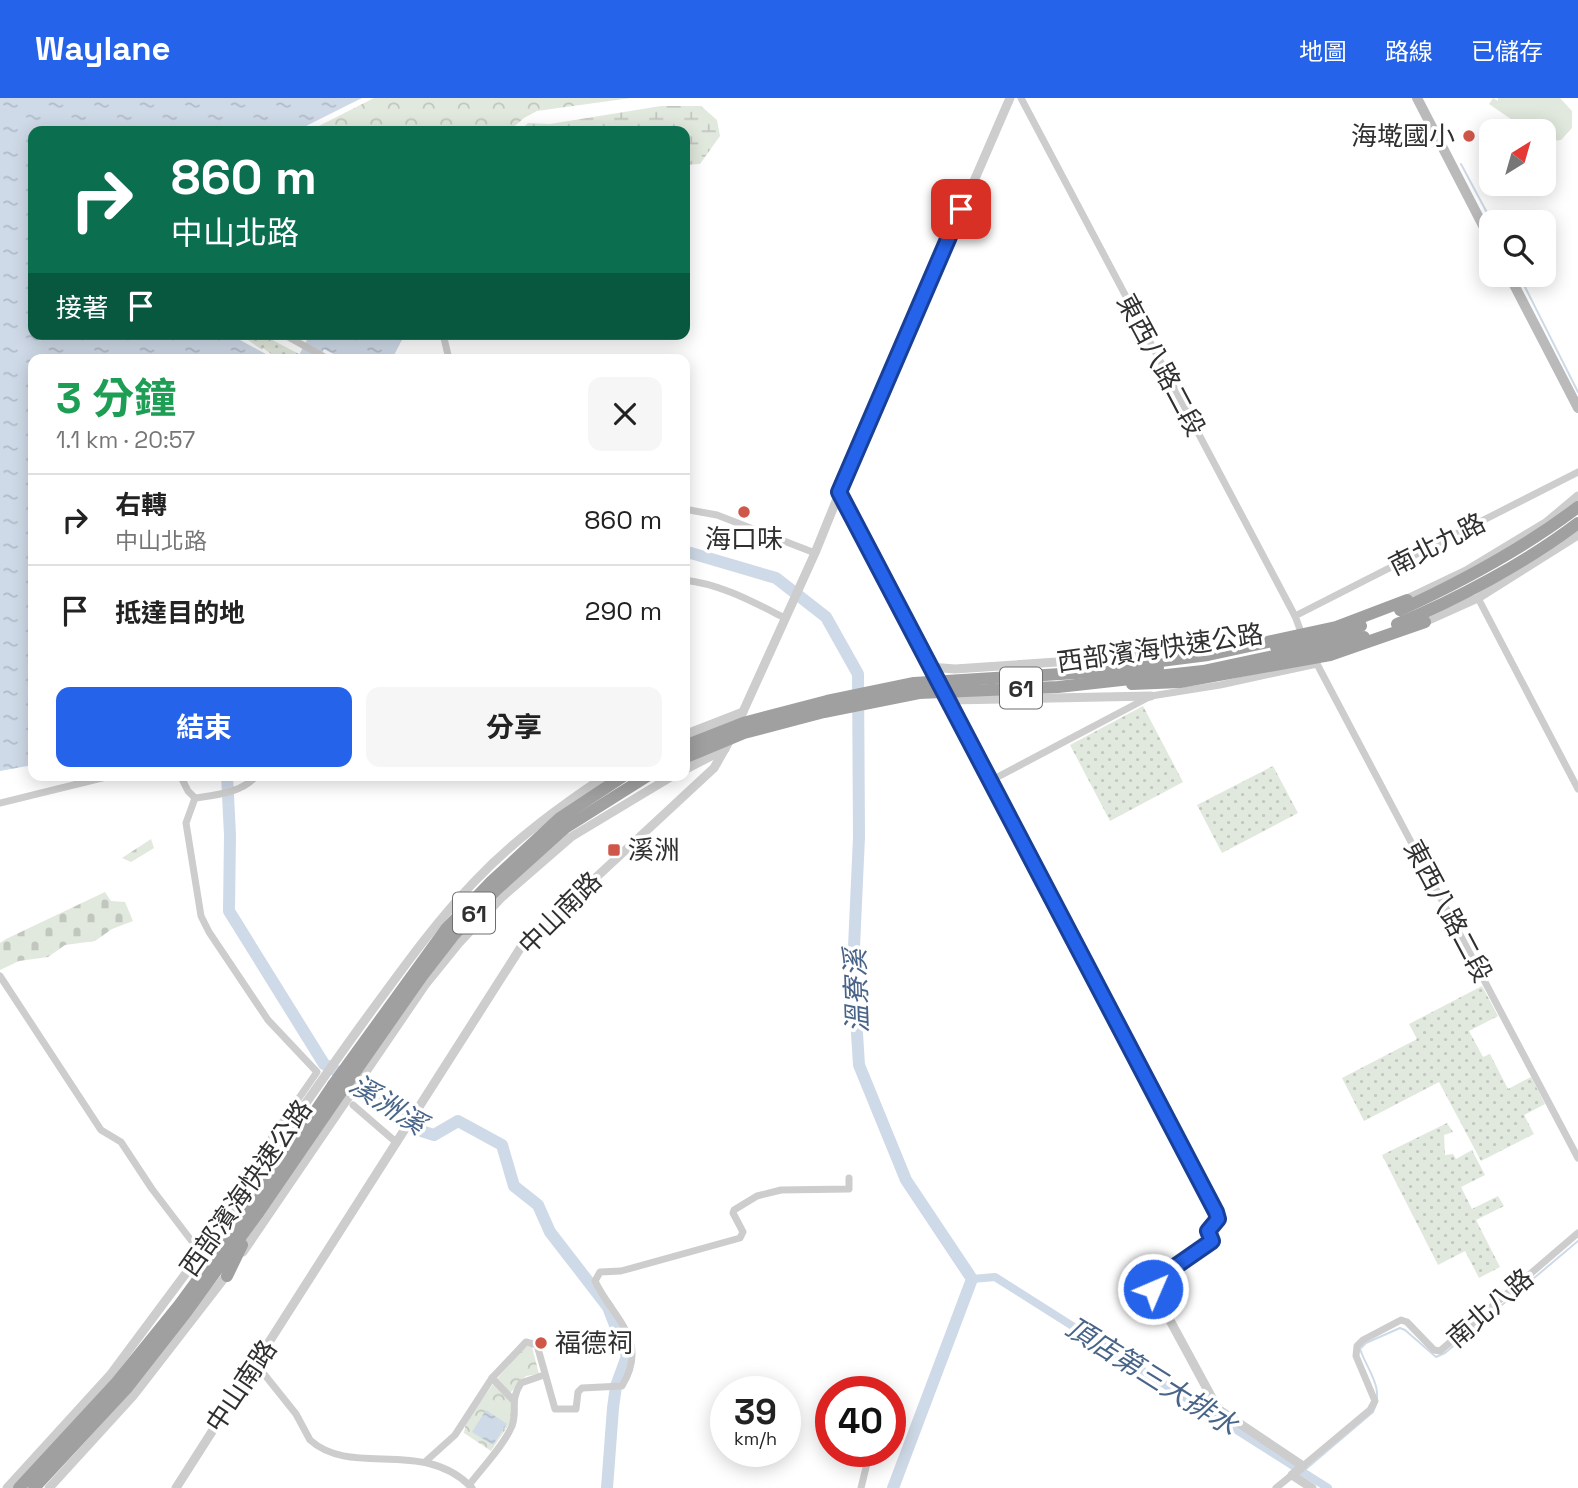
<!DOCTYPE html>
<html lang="zh-TW">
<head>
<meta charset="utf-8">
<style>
	:root { --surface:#fff; --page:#f6f6f6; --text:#222; --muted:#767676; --line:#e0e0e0; --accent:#2563eb }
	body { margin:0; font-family:"Space Grotesk","Noto Sans TC",sans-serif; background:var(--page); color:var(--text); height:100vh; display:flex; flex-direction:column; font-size:26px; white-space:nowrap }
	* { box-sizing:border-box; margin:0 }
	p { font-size:23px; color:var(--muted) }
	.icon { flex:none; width:38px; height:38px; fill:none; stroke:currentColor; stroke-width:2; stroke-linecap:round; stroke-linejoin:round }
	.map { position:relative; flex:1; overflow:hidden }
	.drawer { position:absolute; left:28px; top:256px; width:662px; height:427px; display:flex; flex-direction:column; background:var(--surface); border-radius:14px; box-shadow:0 4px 18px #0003 }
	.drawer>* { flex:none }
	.banner { position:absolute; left:28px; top:28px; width:662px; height:214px; border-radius:14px; box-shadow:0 4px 18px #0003; background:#0b6e4f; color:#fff; overflow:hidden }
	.needle { width:46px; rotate:37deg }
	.controls { position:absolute; left:1479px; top:21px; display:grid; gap:14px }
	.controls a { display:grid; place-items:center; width:77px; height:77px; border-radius:14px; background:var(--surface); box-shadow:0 4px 18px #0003; font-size:35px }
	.speed { position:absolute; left:710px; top:1278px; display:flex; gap:14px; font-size:35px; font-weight:700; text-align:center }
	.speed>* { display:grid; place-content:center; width:91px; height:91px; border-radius:50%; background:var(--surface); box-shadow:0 4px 18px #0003; line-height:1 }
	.speed small { font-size:18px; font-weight:400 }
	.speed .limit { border:10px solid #d22; background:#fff; color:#111 }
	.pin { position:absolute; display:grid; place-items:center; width:60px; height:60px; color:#fff; margin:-30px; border-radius:14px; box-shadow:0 4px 10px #0006 }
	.me { position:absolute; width:77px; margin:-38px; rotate:45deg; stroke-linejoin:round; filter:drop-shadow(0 0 5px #0008) }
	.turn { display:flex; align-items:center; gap:24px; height:147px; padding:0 28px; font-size:32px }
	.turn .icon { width:91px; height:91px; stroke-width:2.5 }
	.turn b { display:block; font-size:49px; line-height:60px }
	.then { display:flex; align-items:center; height:66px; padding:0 28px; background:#0003; gap:14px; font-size:26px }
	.round { display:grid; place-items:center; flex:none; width:74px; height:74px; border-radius:14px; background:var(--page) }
	.overview { display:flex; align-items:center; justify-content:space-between; height:119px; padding:0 28px }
	h1 { font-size:42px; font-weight:700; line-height:52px; color:#1e9e55 }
	.cta { display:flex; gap:14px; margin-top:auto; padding:14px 28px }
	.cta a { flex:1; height:80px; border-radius:14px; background:var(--accent); color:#fff; font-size:28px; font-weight:700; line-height:80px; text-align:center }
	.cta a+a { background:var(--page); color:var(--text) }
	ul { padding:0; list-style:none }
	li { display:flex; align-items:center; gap:21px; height:91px; padding:0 28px; border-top:2px solid var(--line) }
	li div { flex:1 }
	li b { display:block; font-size:26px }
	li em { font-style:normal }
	header { display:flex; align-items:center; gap:42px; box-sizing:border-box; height:98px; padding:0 35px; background:var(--accent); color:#fff }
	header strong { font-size:33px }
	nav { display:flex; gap:38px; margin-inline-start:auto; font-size:24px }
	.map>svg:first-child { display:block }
	.grass { fill:url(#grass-dots) }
	.forest { fill:url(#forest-crowns) }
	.wetland { fill:url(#wetland-marsh) }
	.cemetery { fill:url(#cemetery-stones) }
	.garden { fill:#e1e8dd }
	.water { fill:url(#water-ripples) }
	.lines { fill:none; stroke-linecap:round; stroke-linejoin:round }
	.stream { stroke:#cfdae8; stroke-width:2 }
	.canal { stroke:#cfdae8; stroke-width:8 }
	.river { stroke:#cfdae8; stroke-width:12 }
	.minor { stroke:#cdcdcd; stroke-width:7 }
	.tertiary { stroke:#cdcdcd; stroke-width:9 }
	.secondary { stroke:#bababa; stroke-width:10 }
	.trunk { stroke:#a0a0a0; stroke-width:12 }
	.trunk-bridge { stroke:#a0a0a0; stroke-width:12 }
	.route-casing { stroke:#184099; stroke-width:18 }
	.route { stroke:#2563eb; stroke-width:12 }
	.poi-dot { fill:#cf574a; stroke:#fff; stroke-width:2.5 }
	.labels { text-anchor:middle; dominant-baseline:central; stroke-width:7; stroke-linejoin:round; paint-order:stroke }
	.shield { fill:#fff; stroke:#6e6e6e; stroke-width:2 }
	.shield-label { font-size:24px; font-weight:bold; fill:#303030 }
	.poi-label { font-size:26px; fill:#303030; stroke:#fff; text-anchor:start }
	.street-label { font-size:26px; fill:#303030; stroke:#fff }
	.water-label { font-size:28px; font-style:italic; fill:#486488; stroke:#fff }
</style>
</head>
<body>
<header>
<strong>Waylane</strong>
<nav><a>地圖</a><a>路線</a><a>已儲存</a></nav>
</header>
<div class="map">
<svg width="1578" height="1390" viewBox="0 0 1578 1390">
	<defs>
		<pattern id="grass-dots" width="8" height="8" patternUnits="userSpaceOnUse" patternTransform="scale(1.75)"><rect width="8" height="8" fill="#e1e8dd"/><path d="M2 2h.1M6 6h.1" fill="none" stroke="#c1c7be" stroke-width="1.8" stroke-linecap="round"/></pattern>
		<pattern id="forest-crowns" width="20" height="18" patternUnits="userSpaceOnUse" patternTransform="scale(1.75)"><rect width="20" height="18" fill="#e1e8dd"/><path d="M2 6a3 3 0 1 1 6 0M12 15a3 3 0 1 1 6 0" fill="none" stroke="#c1c7be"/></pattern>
		<pattern id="wetland-marsh" width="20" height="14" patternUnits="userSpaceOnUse" patternTransform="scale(1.75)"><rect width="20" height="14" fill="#e1e8dd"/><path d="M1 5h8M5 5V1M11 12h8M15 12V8" fill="none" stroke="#c1c7be"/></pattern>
		<pattern id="cemetery-stones" width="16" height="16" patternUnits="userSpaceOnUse" patternTransform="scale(1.75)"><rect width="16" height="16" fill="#e1e8dd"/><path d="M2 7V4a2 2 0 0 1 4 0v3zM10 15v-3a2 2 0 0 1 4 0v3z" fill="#c1c7be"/></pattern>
		<pattern id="water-ripples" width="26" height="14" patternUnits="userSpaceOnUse" patternTransform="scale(1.75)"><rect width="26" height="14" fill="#cfdae8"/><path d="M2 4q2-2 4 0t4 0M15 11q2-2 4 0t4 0" fill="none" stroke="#b2bbc7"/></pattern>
	</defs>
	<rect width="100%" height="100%" fill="#fff"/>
	<g class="grass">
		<path d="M 234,236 L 261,236 L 299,256 L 297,261 L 278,261 L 263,250 L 262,252 L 244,239 L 242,241 Z"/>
		<path d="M 1143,608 L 1183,684 L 1110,723 L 1070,647 Z"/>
		<path d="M 1273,668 L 1298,715 L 1222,755 L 1197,707 Z"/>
		<path d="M 1482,888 L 1498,918 L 1469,933 L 1483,959 L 1490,956 L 1508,991 L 1531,979 L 1545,1006 L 1524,1017 L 1534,1036 L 1481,1063 L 1439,984 L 1364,1023 L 1342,980 L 1417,941 L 1409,926 Z"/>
		<path d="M 1447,1025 L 1453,1034 L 1444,1037 L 1445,1057 L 1453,1056 L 1456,1061 L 1472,1052 L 1485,1077 L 1461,1089 L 1472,1111 L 1498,1098 L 1504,1108 L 1476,1122 L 1500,1169 L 1479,1180 L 1465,1153 L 1438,1167 L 1382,1057 Z"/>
	</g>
	<g class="forest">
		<path d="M 374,0 L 631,0 L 537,13 L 524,20 L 509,33 L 309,33 Z"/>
		<path d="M 525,1248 L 532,1249 L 539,1276 L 526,1278 L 511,1294 L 512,1322 L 491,1353 L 464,1335 L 466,1324 L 496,1282 Z"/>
	</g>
	<path class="wetland" d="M 661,8 L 701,8 L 717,22 L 720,38 L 700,66 L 684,67 L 684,33 L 520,33 L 528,25 L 550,26 Z"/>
	<g class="cemetery">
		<path d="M 151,741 L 154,750 L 131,764 L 122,760 Z"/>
		<path d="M 105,794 L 111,803 L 125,804 L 133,823 L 112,831 L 95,843 L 65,847 L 48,859 L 19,863 L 0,872 L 0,845 L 6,841 Z"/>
	</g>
	<path class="garden" d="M 1493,0 L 1498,3 L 1498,0 L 1560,0 L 1572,13 L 1572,30 L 1561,42 L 1544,44 L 1544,33 L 1528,33 L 1489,6 Z"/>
	<g class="water">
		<path d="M 0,0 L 362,0 L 296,33 L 33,33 L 33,236 L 229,236 L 275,261 L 33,261 L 33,667 L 0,673 Z"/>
		<path d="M 310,236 L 405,236 L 392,261 L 343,261 L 324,251 L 319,261 L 297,261 Z"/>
		<path d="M 486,1312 L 507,1326 L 493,1347 L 472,1334 Z"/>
	</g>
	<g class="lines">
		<g class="stream">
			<path d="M 1461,66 L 1492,124"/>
			<path d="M 1519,177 L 1578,294"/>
			<path d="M 1306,1371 L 1373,1314 C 1385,1290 1368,1274 1360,1251 L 1366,1245 L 1400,1230 L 1405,1232 L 1436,1259 L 1445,1255 L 1578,1143"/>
		</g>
		<path class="canal" d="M 972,1181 L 995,1179 L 1328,1390"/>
		<g class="river">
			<path d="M 684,453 L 776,480 L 826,519 L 858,576 L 859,739 L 853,871 L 859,967 L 906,1082 L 972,1181 L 893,1390"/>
			<path d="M 227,677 L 230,737 L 229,813 L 324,966 L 367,990 L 418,1032 L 434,1037 L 458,1023 L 502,1047 L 514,1088 L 538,1107 L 550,1134 L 608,1209 L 627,1258 L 616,1288 L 613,1310 L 607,1390"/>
		</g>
		<g class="minor">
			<path d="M 1021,0 L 1295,518 L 1301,534"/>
			<path d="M 283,236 L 328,261"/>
			<path d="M 443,236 L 449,261"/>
			<path d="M 684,411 L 717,417 L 815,455"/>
			<path d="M 684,482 C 721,486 753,504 785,520"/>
			<path d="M 1478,500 L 1578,691"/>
			<path d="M 1295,518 L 1578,374"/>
			<path d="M 180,677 L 188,693 L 195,700 C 216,697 243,695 257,677"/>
			<path d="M 990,683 L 1151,598 L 1220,587 L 1317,566 L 1578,1060"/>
			<path d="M 195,700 L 186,725 L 201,818 L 209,834 L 268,922 L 317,974 L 197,1147"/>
			<path d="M 0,705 L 114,677"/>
			<path d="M 0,878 L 101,1032 L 121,1044 L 152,1091 L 197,1150"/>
			<path d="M 353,1007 L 397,1045"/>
			<path d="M 256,1266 L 296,1316 L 310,1342 C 352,1380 424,1339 472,1390"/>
			<path d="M 492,1280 L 513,1302"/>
			<path d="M 425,1364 L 455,1337 L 492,1280 L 526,1244 L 537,1247 L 555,1311 L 576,1311 L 578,1294 L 582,1290 L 622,1288 C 650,1242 613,1221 595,1183 L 600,1174 L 621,1173 L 740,1140 L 743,1134 L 733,1115 L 734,1112 L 757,1098 L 781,1092 L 849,1091 L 849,1080"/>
			<path d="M 1303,1368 L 1370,1312 L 1375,1303 L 1356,1258 L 1357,1248 L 1363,1242 L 1401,1222 L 1407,1224 L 1434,1252 L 1440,1253 L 1578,1135"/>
			<path d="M 469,1387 C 482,1370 504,1347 512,1328 C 518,1311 509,1304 521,1285 L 544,1277"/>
			<path d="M 861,1390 L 870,1353"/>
			<path d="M 1276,1390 L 1292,1377"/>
		</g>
		<g class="tertiary">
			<path d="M 839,394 L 1216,1114 L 1218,1121 L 1208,1133 L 1212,1143 L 1153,1184 L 1153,1191 L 1218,1311 L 1303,1368 L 1292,1377 L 1312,1390"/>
			<path d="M 1403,503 L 1466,473 L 1547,424 L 1578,398"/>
			<path d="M 1420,526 L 1478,500 L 1578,437"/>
			<path d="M 930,569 L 955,571 L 1161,557"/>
			<path d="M 949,602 L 1151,598"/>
			<path d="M 737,627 L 815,455 L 845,381 L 1010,0"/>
			<path d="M 684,637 L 743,614"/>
			<path d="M 684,672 L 725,651"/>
			<path d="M 209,1144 C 260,1071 310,998 362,926 C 398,877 432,828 474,784 C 514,742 559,709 607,677"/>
			<path d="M 243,1154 L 425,887 L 459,845 L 502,799 L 571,739 L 674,677"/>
			<path d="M 7,1390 L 111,1276 L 201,1155"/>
			<path d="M 49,1390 L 133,1298 L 229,1174"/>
			<path d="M 176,1390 L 521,849 L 714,670 L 731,640"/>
		</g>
		<g class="secondary">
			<path d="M 1417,0 L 1491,143"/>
			<path d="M 1509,177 L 1578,310"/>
		</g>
		<g class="trunk">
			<path d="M 1400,512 C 1463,483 1523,451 1578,409"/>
			<path d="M 1397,526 C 1456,502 1527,464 1578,425"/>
			<path d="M 1129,567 L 1208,557 L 1336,529 L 1407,502"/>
			<path d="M 1132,586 L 1180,584 L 1330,557 L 1425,524"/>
			<path d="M 333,987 L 446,831 L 491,784 L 560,720 L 625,677"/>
			<path d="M 341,994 L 422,878 L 453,838 L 496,792 L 565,730 L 649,677"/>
			<path d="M 198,1159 L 228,1131"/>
			<path d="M 227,1178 L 242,1147"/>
			<path d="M 19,1390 L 117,1284 L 180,1206 L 251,1109"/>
			<path d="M 34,1390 L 126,1291 L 187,1213 L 258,1115"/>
		</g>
		<g class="trunk-bridge">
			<path d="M 1276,549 L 1361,528"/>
			<path d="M 684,648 L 743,625 L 827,603 L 914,585 L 1158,570"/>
			<path d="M 684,660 L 744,635 L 824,614 L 919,595 L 1058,589 L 1203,573 L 1364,539"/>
			<path d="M 251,1109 L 333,987"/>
			<path d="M 258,1115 L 341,994"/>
		</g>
	</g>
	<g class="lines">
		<g class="route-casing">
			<path id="route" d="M 961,111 L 839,394 L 1216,1114 L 1218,1121 L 1208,1133 L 1212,1143 L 1153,1184 L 1153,1191"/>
		</g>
		<use href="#route" class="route"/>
	</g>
	<g class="poi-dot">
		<circle cx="1469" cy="38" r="7"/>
		<circle cx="744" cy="414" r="7"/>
		<rect x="607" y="745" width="14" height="14" rx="3.5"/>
		<circle cx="541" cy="1245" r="7"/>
	</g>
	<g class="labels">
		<g class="shield">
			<rect x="1000" y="569.5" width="42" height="41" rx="5"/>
			<rect x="453" y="794.5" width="42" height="41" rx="5"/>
		</g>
		<g class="shield-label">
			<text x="1021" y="590">61</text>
			<text x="474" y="815">61</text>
		</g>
		<g class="poi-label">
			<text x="1455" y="38" text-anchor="end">海墘國小</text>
			<text x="744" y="441" text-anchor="middle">海口味</text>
			<text x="628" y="752">溪洲</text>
			<text x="555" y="1245">福德祠</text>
		</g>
		<g class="street-label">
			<text transform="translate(1161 267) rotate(62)">東西八路二段</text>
			<text transform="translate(1437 446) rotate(-27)">南北九路</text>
			<text transform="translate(1160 550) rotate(-8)">西部濱海快速公路</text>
			<text transform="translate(1448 813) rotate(62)">東西八路二段</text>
			<text transform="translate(560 815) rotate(-45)">中山南路</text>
			<text transform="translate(246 1090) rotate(-55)">西部濱海快速公路</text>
			<text transform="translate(1490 1210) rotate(-41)">南北八路</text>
			<text transform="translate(241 1288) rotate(-56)">中山南路</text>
		</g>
		<g class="water-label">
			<text transform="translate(856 893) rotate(-92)">溫寮溪</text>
			<text transform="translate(388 1006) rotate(33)">溪洲溪</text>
			<text transform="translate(1152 1278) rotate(32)">頂店第三大排水</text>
		</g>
	</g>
</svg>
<div class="controls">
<a><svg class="needle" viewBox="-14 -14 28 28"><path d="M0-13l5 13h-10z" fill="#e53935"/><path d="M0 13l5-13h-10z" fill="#767676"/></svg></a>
<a><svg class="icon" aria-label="search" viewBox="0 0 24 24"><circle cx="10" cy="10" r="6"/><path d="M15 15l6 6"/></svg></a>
</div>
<div class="speed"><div>39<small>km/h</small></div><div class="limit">40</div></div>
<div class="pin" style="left:961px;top:111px;background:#d93025"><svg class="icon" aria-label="arrive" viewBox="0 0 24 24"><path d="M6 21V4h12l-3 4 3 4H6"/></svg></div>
<svg class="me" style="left:1153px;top:1191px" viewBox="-20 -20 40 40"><circle r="17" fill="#2563eb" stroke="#fff" stroke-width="3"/><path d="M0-11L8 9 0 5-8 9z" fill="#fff"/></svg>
<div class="banner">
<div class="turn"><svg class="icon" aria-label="right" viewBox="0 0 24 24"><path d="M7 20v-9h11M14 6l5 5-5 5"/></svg><div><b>860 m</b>中山北路</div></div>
<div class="then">接著<svg class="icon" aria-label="arrive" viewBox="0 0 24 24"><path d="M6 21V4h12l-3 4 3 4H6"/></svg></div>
</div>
<section class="drawer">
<div class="overview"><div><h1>3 分鐘</h1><p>1.1 km · 20:57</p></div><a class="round"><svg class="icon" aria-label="close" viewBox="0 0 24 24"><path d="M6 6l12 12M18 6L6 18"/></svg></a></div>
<ul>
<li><svg class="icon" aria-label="right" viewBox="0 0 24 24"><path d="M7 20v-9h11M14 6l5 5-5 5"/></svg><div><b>右轉</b><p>中山北路</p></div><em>860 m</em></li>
<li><svg class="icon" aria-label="arrive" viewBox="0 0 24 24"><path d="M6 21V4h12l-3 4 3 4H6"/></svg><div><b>抵達目的地</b></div><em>290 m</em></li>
</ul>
<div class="cta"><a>結束</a><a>分享</a></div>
</section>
</div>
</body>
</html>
